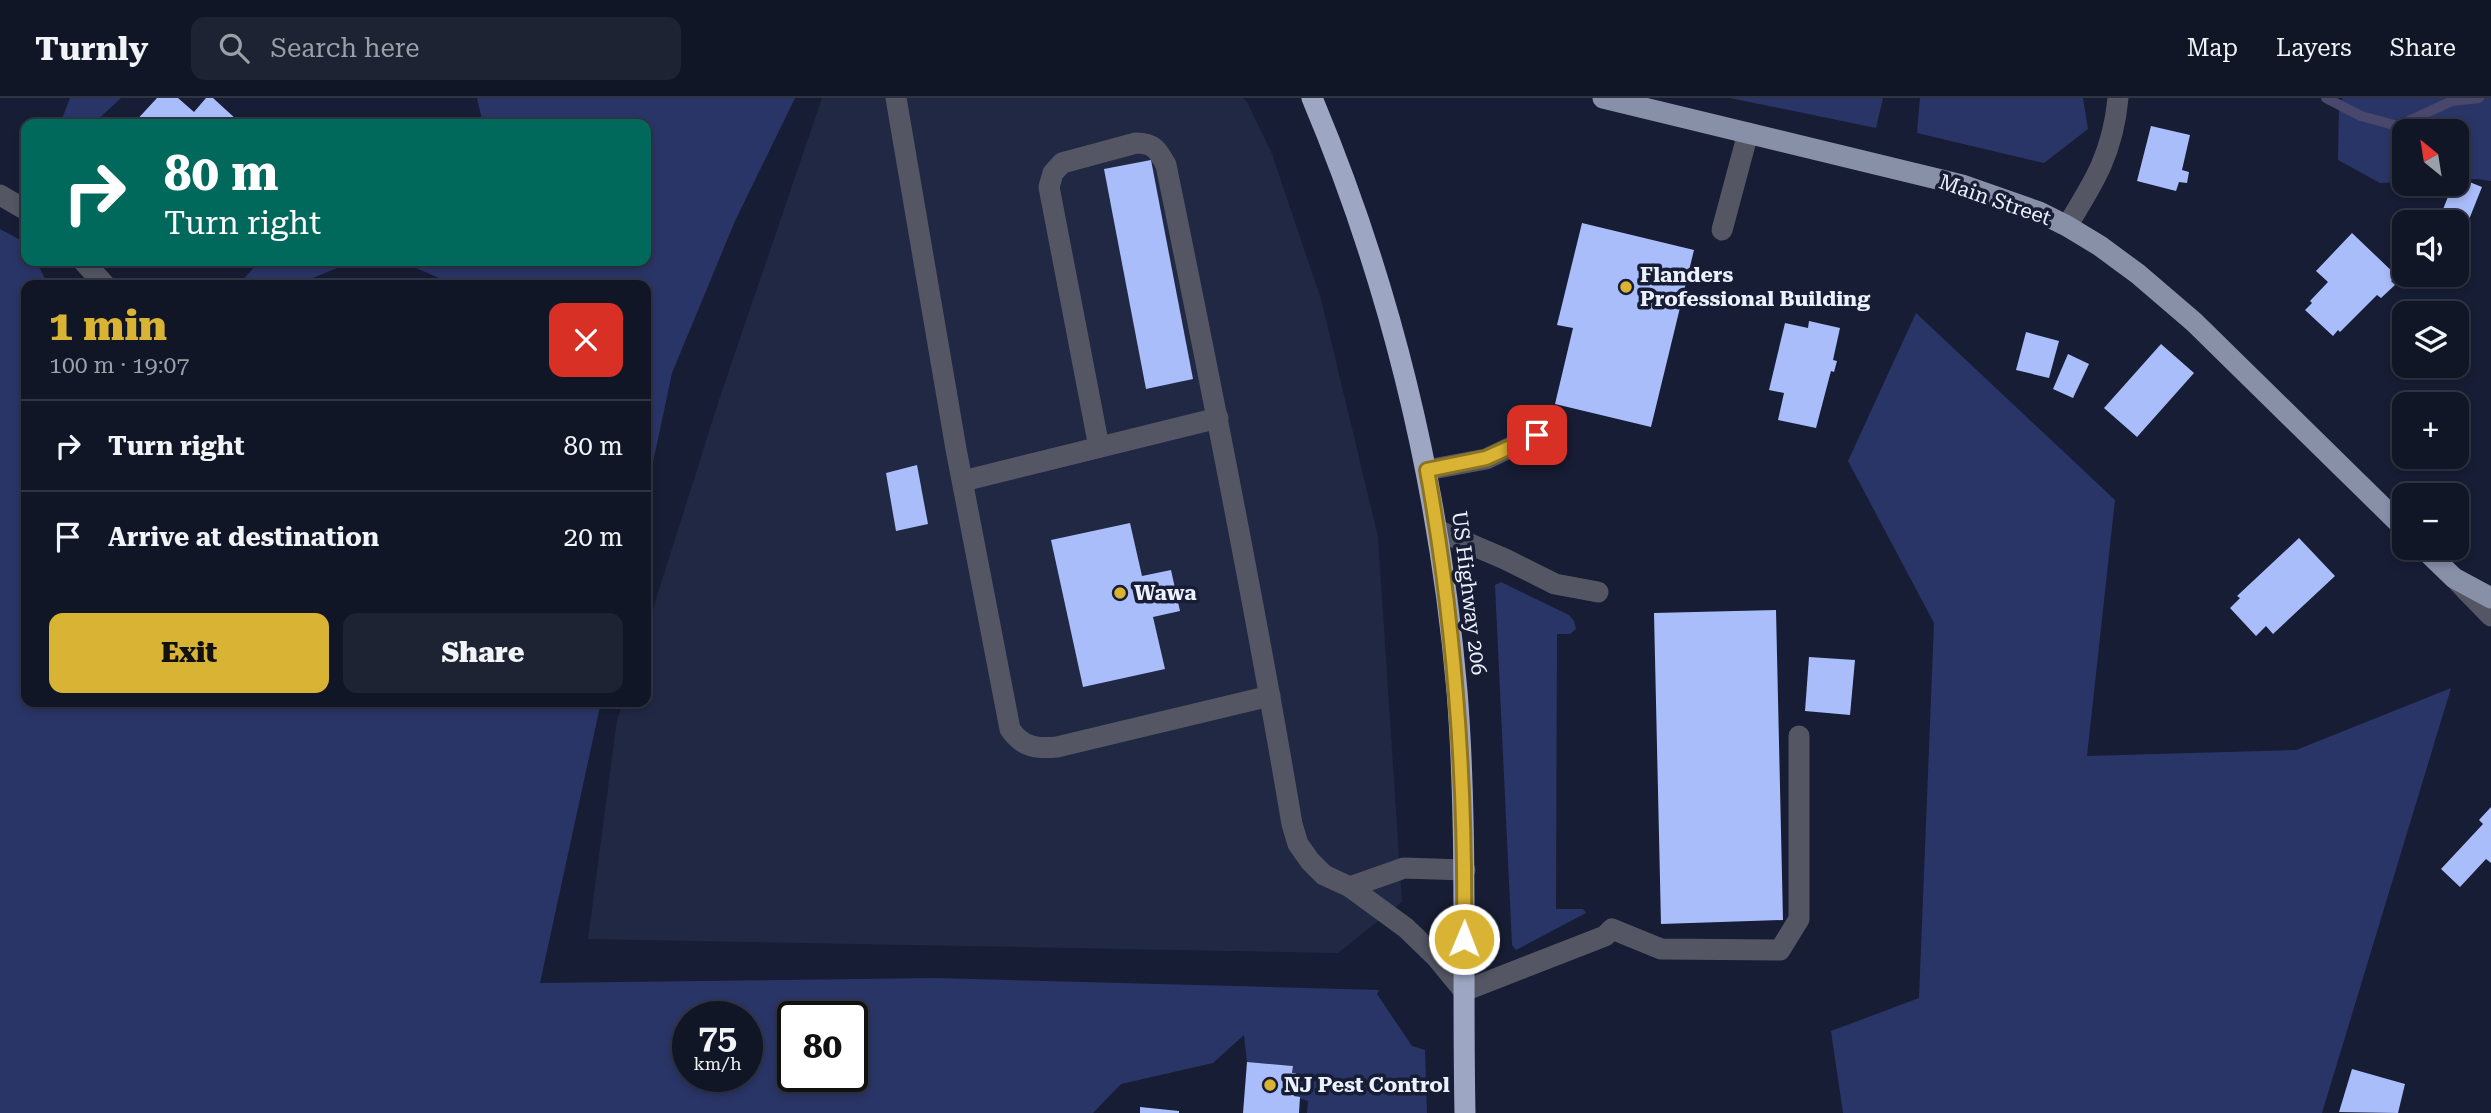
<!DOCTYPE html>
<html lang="en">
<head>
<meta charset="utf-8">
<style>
	:root { --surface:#111627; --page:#1e2333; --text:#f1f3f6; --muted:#9c9fa7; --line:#303544; --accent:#d9b334 }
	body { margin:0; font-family:"Roboto Serif",serif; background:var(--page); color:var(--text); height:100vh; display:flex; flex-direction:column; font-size:26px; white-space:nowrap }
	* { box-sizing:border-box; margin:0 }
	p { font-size:23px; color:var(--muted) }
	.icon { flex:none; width:38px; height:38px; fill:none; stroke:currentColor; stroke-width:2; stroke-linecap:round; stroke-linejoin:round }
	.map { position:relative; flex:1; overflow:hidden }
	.panel { position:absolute; left:21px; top:182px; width:630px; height:427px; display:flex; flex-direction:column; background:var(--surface); border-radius:14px; box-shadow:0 4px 10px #0003,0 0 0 2px var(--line) }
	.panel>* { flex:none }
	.guide { position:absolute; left:21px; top:21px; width:630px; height:147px; border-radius:14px; box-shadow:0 4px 10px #0003,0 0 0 2px var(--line); background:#00695c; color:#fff; overflow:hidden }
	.needle { width:46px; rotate:330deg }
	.buttons { position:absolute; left:2392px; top:21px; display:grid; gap:14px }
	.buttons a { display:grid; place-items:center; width:77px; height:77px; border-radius:14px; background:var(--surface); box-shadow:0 4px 10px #0003,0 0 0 2px var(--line); font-size:35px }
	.speed { position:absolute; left:672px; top:903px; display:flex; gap:14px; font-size:35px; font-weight:700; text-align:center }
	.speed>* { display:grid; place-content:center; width:91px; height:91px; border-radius:50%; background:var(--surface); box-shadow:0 4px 10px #0003,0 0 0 2px var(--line); line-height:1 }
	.speed small { font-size:18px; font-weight:400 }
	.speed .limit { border:4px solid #111; border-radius:10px; background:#fff; color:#111 }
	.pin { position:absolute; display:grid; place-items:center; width:60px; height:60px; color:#fff; margin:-30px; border-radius:14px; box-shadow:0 4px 10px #0006 }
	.me { position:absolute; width:77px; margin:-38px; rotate:1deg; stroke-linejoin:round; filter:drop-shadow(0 0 5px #0008) }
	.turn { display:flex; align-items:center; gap:24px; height:147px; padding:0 28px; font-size:32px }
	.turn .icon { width:91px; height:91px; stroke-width:2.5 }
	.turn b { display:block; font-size:49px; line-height:60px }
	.round { display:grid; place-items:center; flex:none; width:74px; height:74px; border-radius:14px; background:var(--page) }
	.headline { display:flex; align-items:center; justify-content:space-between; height:119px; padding:0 28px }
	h1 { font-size:42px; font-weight:800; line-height:52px; color:var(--accent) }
	.primary-button { display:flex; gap:14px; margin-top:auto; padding:14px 28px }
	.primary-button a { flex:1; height:80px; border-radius:14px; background:var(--accent); color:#111; font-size:28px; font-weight:800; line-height:80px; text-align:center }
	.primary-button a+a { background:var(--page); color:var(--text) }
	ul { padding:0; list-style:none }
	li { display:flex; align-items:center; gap:21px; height:91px; padding:0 28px; border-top:2px solid var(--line) }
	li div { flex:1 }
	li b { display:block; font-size:26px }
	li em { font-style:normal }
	header { display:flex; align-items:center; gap:42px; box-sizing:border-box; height:98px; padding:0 35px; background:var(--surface); border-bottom:2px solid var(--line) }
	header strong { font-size:33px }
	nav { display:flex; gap:38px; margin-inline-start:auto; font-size:24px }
	.search { width:490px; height:63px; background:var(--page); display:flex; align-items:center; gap:18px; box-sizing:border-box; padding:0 24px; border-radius:14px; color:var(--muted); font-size:26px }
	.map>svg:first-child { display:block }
	.built { fill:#202844 }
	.green { fill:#2a3567; fill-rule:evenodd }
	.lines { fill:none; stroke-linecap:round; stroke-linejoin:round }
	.stream { stroke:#49486c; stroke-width:10 }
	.building { fill:#aabdfb }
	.minor { stroke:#545763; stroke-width:21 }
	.major { stroke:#8890a8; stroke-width:21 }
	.highway { stroke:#9da7c4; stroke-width:21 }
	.route-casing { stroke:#8d7422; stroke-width:18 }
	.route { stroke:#d9b334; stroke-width:12 }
	.poi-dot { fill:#d9b334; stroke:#171d34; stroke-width:2.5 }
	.labels { text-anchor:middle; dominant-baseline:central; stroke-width:7; stroke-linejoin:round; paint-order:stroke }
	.street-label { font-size:21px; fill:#edf1fd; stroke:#171d34 }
	.poi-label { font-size:21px; font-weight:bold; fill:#edf1fd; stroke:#171d34; text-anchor:start }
</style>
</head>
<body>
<header>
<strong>Turnly</strong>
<div class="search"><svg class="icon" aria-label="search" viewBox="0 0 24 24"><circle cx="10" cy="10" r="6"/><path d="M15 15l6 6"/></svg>Search here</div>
<nav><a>Map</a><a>Layers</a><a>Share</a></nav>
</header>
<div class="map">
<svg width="2491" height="1015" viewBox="0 0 2491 1015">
	<rect width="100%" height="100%" fill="#171d34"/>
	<path class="built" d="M 822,0 L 1243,0 L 1247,4 L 1272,56 L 1321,201 L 1378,439 L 1402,804 L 1338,855 L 588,841 L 617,622 L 623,604 L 646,604 L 646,533 L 720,299 Z"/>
	<g class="green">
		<path d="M 70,0 L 121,0 L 93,26 L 60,26 Z"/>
		<path d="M 477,0 L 795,0 L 735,123 L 672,275 L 646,397 L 646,187 L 455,187 L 400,163 L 646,163 L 646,26 L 483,26 Z"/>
		<path d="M 1730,0 L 1883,0 L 1876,30 Z"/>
		<path d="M 1920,0 L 2083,0 L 2088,31 L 2044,65 L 1917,35 Z"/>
		<path d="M 2343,0 L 2491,0 L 2491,83 L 2477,81 L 2457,82 L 2457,33 L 2404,33 L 2404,84 L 2380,85 L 2338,62 L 2339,5 Z"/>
		<path d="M 0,131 L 26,145 L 26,163 L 36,163 L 48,187 L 26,187 L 26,604 L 601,604 L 540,885 L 936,880 L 1379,892 L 1377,896 L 1412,948 L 1425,952 L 1427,1015 L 1307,1015 L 1308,1003 L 1294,998 L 1296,975 L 1292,975 L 1293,968 L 1247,964 L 1244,937 L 1213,965 L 1121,986 L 1093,1015 L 0,1015 ZM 688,919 L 747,919 L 747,978 L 688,978 ZM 793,919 L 852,919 L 852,978 L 793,978 Z"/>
		<path d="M 260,163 L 355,163 L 295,187 L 238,187 Z"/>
		<path d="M 1916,215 L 2115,402 L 2087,658 L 2296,652 L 2451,590 L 2322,1015 L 1843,1015 L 1831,933 L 1919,900 L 1934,525 L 1848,363 Z"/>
		<path d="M 1501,484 L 1569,517 L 1574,523 L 1576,531 L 1570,536 L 1557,536 L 1556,811 L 1583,811 L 1586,815 L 1516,852 L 1512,847 L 1495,487 Z"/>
	</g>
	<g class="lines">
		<path class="stream" d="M 2326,0 L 2361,18 L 2398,28 L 2452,3 L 2479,0"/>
	</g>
	<g class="building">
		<path d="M 157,0 L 178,0 L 194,14 L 206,0 L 213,0 L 237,22 L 233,26 L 133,26 Z"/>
		<path d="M 2151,28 L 2190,37 L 2182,72 L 2189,74 L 2187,85 L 2179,84 L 2176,93 L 2137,83 Z"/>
		<path d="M 1151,62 L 1193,281 L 1146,291 L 1104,71 Z"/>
		<path d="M 2457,79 L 2482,89 L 2466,129 L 2440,119 L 2453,86 L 2457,86 Z"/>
		<path d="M 1582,125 L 1694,152 L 1651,329 L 1555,306 L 1573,230 L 1557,227 Z"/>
		<path d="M 2352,135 L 2397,178 L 2391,183 L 2395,187 L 2381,200 L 2377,197 L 2340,234 L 2338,232 L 2333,238 L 2305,212 L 2312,205 L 2310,203 L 2328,184 L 2316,173 Z"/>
		<path d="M 1809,223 L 1840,230 L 1833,262 L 1837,263 L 1834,274 L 1831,273 L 1816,330 L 1778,322 L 1784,295 L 1769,292 L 1785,225 L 1808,230 Z"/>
		<path d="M 2026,234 L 2059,243 L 2049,280 L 2016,272 Z"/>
		<path d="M 2161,246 L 2194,275 L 2137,339 L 2104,310 Z"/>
		<path d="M 2068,256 L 2089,266 L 2073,300 L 2053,291 Z"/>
		<path d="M 917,367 L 928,426 L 896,433 L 886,375 Z"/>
		<path d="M 1130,425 L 1142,478 L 1171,472 L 1180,513 L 1153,519 L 1165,571 L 1083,589 L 1051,442 Z"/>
		<path d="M 2299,440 L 2335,478 L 2273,536 L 2266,528 L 2256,538 L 2230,510 L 2240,500 L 2237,498 Z"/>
		<path d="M 1776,512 L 1783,822 L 1661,826 L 1654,515 Z"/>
		<path d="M 1809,559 L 1855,562 L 1850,617 L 1805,613 Z"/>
		<path d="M 2491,709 L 2491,765 L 2486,761 L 2460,789 L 2441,771 L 2483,726 L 2479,722 Z"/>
		<path d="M 1247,964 L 1293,968 L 1292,975 L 1296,975 L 1294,998 L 1300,999 L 1299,1015 L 1243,1015 Z"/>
		<path d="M 2352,971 L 2405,986 L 2398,1015 L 2339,1014 Z"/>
		<path d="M 1140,1009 L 1179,1013 L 1179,1015 L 1140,1015 Z"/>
	</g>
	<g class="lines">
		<g class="minor">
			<path d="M 896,0 L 956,351 L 1010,631 C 1022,649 1036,651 1057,649 L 1270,598"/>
			<path d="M 0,97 L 26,112"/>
			<path d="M 2067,128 C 2095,83 2113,54 2118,0"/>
			<path d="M 1722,132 L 1748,35"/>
			<path d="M 83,163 L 105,187"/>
			<path d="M 1099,349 L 1049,89 L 1053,75 L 1062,65 L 1136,45 C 1154,45 1158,52 1166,67 C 1211,286 1255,506 1292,726 L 1298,746 L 1310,763 L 1324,777 L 1350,789 L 1406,830 L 1437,860 L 1464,893 L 1605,838 L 1612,831 L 1661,851 L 1780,852 L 1799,821 L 1799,638"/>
			<path d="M 1427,372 L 1486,361 L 1537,337"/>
			<path d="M 963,383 L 1218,320"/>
			<path d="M 1437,432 L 1505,461 L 1555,486 L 1598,494"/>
			<path d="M 2458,484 L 2491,518"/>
			<path d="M 1350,789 L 1404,770 L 1465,772"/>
		</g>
		<g class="major">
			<path d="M 1603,0 L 1962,87 L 2039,114 L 2067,128 L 2100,148 L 2138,176 L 2194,224 L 2404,430"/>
			<path d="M 2423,450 L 2454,480 L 2491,500"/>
		</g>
		<path class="highway" d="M 1312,0 C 1392,190 1439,387 1457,593 C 1468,733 1462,874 1465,1015"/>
	</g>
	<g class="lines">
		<g class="route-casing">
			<path id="route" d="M 1464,841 C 1466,684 1455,527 1427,372 L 1486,360 L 1537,337"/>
		</g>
		<use href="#route" class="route"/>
	</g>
	<g class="poi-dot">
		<circle cx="1626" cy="189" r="7"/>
		<circle cx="1120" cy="495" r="7"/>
		<circle cx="1270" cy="987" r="7"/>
	</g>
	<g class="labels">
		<g class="street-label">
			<text transform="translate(1995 102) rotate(19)">Main Street</text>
			<text transform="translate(1469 495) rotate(83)">US Highway 206</text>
		</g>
		<g class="poi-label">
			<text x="1640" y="177">Flanders<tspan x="1640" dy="24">Professional Building</tspan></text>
			<text x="1134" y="495">Wawa</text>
			<text x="1284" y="987">NJ Pest Control</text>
		</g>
	</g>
</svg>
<div class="buttons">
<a><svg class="needle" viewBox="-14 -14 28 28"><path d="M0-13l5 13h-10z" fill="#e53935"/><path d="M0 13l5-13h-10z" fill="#9c9fa7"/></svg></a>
<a><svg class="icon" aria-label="sound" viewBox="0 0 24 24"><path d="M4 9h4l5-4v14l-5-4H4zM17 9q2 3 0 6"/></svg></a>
<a><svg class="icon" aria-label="layers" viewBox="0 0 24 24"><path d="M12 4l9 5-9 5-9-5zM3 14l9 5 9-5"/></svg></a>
<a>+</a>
<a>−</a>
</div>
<div class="speed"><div>75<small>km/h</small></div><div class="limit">80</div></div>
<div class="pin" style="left:1537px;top:337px;background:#d93025"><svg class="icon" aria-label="arrive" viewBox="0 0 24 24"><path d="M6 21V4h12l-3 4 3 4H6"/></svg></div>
<svg class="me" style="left:1464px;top:841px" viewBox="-20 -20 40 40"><circle r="17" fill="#d9b334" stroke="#fff" stroke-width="3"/><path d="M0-11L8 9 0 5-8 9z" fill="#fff"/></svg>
<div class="guide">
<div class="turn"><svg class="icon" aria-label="right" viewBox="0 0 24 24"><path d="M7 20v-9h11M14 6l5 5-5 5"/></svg><div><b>80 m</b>Turn right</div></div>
</div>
<section class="panel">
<div class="headline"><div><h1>1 min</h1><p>100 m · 19:07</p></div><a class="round" style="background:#d93025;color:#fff"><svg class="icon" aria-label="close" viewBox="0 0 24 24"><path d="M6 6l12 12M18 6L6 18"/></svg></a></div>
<ul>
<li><svg class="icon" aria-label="right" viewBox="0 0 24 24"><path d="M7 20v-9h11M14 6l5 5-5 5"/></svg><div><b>Turn right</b></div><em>80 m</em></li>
<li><svg class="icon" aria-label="arrive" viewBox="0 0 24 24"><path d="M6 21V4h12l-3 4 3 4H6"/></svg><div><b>Arrive at destination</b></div><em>20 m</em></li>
</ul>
<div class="primary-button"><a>Exit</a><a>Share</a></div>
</section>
</div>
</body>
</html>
